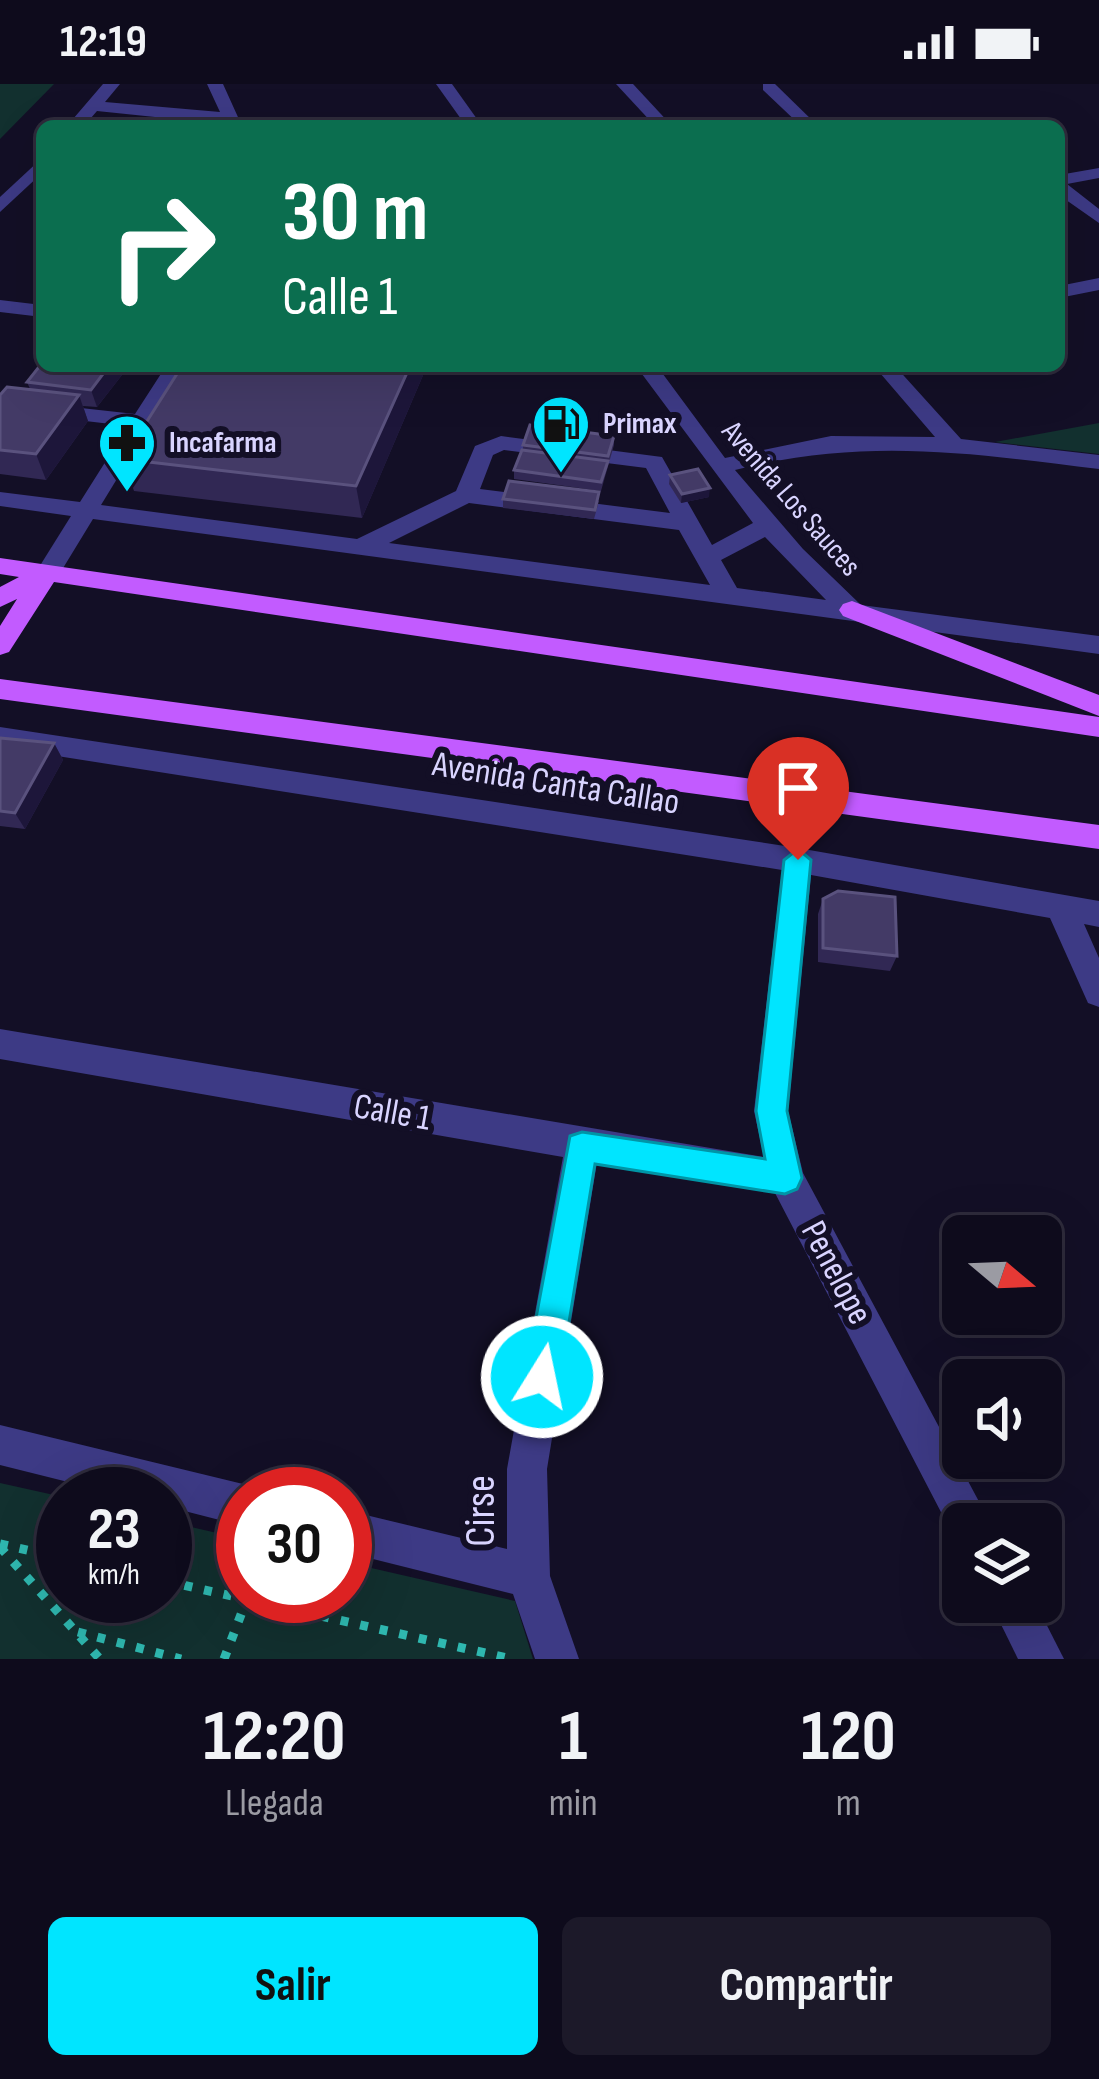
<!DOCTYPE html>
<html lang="es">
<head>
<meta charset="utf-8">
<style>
	:root { --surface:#0e0b1c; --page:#1c1929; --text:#f1f3f6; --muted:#9b9ba3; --line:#2e2b3b; --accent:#00e5ff }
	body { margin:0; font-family:"Sofia Sans Condensed",sans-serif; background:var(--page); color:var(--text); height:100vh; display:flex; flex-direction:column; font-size:45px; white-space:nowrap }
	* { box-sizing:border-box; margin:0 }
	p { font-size:39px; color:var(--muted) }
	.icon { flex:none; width:66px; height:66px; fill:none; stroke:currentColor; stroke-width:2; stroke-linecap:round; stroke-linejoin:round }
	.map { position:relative; height:1575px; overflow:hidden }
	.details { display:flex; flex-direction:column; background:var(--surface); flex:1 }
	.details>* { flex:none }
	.banner { position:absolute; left:36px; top:36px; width:1029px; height:252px; border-radius:18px; box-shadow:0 12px 48px #0002,0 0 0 3px var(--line); background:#0b6e4f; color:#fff; overflow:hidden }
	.needle { width:78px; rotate:109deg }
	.tools { position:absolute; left:942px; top:1131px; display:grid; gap:24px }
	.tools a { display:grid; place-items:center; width:120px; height:120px; border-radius:18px; background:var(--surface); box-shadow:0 12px 48px #0002,0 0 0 3px var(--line); font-size:60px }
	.speed { position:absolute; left:36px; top:1383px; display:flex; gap:24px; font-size:60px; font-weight:700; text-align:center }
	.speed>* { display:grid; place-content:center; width:156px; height:156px; border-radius:50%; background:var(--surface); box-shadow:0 12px 48px #0002,0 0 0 3px var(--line); line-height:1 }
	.speed small { font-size:30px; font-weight:400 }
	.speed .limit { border:18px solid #d22; background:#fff; color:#111 }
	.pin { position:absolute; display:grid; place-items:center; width:102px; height:102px; color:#fff; margin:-123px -51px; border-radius:50% 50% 50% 0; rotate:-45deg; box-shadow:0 0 12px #0007 }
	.pin .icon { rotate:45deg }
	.me { position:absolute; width:132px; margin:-66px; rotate:10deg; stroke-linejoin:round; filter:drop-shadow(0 0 9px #0008) }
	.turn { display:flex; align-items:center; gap:42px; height:252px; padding:0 48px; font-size:54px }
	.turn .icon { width:156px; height:156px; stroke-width:2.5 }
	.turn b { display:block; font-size:84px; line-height:102px }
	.eta { display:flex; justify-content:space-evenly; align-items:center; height:204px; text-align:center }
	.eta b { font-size:72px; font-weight:700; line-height:84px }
	.primary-button { display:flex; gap:24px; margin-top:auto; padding:24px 48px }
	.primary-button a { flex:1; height:138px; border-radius:18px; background:var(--accent); color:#111; font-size:48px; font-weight:700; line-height:138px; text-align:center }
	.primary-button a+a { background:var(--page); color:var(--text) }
	.status { display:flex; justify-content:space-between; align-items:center; height:84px; padding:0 60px; background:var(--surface); direction:ltr }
	.status svg { height:33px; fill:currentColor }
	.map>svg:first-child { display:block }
	.green { fill:#12302f }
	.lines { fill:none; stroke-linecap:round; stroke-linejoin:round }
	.path { stroke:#2fb8b0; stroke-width:9; stroke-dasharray:8 12; stroke-linecap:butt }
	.minor { fill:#3d3a85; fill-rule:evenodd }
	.major { fill:#c25bff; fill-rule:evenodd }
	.wall { fill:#312854 }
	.shaded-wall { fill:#1d163a }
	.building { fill:#433a66; stroke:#5a527e; stroke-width:3 }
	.route { fill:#00e5ff; stroke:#0095a6; stroke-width:3 }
	.labels { text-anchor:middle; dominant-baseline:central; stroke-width:12; stroke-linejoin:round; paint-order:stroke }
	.far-poi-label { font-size:30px; font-weight:bold; fill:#d9d4ff; stroke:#130f26; text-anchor:start }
	.far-street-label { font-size:30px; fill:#d9d4ff; stroke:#130f26 }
	.street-label { font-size:36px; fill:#d9d4ff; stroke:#130f26 }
	.near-street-label { font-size:42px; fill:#d9d4ff; stroke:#130f26 }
</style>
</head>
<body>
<div class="status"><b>12:19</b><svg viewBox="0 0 49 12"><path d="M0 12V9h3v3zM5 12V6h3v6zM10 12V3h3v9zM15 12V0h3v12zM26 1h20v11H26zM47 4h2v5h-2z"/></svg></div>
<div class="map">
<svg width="1099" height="1575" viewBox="0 0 1099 1575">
	<rect width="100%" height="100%" fill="#130f26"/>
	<g class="green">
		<path d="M 0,0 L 54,0 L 0,55 Z"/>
		<path d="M 1099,339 L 1099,370 L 995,358 Z"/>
		<path d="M 0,1399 L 63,1413 L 63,1512 L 165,1512 L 165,1437 L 243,1455 L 243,1512 L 345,1512 L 345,1478 L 515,1517 L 533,1575 L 0,1575 Z"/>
	</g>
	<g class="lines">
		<g class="path">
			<path d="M 0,1460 L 63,1474"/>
			<path d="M 0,1463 L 100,1575"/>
			<path d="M 165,1497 L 512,1575"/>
			<path d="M 78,1548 L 181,1575"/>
			<path d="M 224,1575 L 247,1515"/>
		</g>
		<g class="minor">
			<path d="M 103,0 L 120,0 L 105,18 L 220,28 L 207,0 L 223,0 L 242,42 L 97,27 L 84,42 L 67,42 Z"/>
			<path d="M 436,0 L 452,0 L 482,42 L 466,42 Z"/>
			<path d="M 616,0 L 633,0 L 672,42 L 655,42 Z"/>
			<path d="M 763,0 L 775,0 L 818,42 L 801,42 L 763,6 Z"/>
			<path d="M 992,33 L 1004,42 L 987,42 L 984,38 Z"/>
			<path d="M 42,74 L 42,89 L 0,128 L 0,113 Z"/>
			<path d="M 1099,84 L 1099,94 L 1067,100 L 1099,125 L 1099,139 L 1059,111 L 1059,91 Z"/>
			<path d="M 1099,194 L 1099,206 L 1059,214 L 1059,202 Z"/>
			<path d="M 0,216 L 42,221 L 42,233 L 0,228 Z"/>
			<path d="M 166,282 L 186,282 L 101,421 L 357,455 L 456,407 L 475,362 L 501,352 L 662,373 L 712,461 L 753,439 L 636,282 L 657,282 L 725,374 L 831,352 L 935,353 L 874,282 L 895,282 L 961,355 L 1099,371 L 1099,385 C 969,369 865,353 735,386 L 803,465 L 861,521 L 1099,552 L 1099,570 L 93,435 L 57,494 L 39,494 L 36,488 L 71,432 L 0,422 L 0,408 L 80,418 L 128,342 L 0,327 L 0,315 L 135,330 ZM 504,366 L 646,384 L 670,429 L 480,405 L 493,371 ZM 469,419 L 679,446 L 710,501 L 389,459 ZM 765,453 L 826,516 L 737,504 L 721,476 Z"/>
			<path d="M 0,643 L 798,764 L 1099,817 L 1099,843 L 1084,840 L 1099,874 L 1099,923 L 1088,919 L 1050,834 L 811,791 L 788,1027 L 803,1089 L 991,1440 L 963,1440 L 963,1458 L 955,1455 L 775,1109 L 597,1078 L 547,1385 L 550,1492 L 579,1575 L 535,1575 L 513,1510 L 345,1468 L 345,1426 L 507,1465 L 507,1385 L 563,1073 L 0,975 L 0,945 L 764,1073 L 754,1027 L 782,786 L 0,663 Z"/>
			<path d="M 0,1341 L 243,1400 L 259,1410 L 243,1410 L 243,1442 L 165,1422 L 165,1410 L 116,1410 L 0,1381 Z"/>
			<path d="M 990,1518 L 1035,1518 L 1064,1575 L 1018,1575 Z"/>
		</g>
		<g class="major">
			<path d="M 0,474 L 1099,633 L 1099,653 L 54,498 L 9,568 L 0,571 L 0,542 L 17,515 L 0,523 L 0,503 L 19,493 L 0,490 Z"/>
			<path d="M 852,517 L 1099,611 L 1099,632 L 843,532 L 839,526 L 843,520 Z"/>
			<path d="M 0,595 L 1099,741 L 1099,765 L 0,615 Z"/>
		</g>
	</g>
	<g class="wall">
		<path d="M 42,282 L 129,282 L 97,323 L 83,322 L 88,337 L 46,396 L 0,390 L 0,311 L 30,305 L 27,298 Z"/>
		<path d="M 182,282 L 427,282 L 362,434 L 134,407 L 123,375 Z"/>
		<path d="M 614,352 L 614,361 L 601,407 L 514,395 L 514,386 L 523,366 L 523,361 Z"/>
		<path d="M 670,391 L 709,413 L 681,419 L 669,400 Z"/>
		<path d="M 503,415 L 599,417 L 594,435 L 503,424 Z"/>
		<path d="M 0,654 L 54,659 L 63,676 L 25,745 L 0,742 Z"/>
		<path d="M 823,815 L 897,872 L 890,887 L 818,878 L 818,830 Z"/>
	</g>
	<g class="shaded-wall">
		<path d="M 109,282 L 129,282 L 97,323 L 91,306 Z"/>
		<path d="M 410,282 L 427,282 L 362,434 L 356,402 Z"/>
		<path d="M 79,311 L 88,337 L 46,396 L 36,370 Z"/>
		<path d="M 710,404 L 709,413 L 681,419 L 682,410 Z"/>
		<path d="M 54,659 L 63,676 L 25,745 L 15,729 Z"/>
	</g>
	<g class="building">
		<path d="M 42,279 L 42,282 L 109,282 L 91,306 L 27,298 Z"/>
		<path d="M 182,282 L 410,282 L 356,402 L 123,375 Z"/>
		<path d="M 7,303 L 79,311 L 36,370 L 0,366 L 0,311 Z"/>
		<path d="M 530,341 L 614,352 L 608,372 L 523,361 Z"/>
		<path d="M 522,366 L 608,377 L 601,398 L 514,386 Z"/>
		<path d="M 698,385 L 710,404 L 682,410 L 670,391 Z"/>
		<path d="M 509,397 L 599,408 L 595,426 L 503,415 Z"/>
		<path d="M 0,654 L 54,659 L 15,729 L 0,727 Z"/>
		<path d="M 838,807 L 895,813 L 897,872 L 823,864 L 823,815 Z"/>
	</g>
	<path class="route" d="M 798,765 L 811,776 L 787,1027 L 802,1094 L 797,1105 L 785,1110 L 595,1080 L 560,1293 L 555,1306 L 542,1311 L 530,1306 L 525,1293 L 570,1052 L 582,1048 L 765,1075 L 756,1027 L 784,776 Z"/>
	<defs>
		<g id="fuel-pin" transform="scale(3)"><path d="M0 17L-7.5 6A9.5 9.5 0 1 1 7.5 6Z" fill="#00e5ff" stroke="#130f26"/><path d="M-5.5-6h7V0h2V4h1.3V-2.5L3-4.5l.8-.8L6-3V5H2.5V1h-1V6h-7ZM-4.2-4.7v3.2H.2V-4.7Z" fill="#111"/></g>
		<g id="pharmacy-pin" transform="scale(3)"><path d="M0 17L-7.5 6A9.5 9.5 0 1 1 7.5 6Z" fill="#00e5ff" stroke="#130f26"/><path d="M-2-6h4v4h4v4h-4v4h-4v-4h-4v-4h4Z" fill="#111"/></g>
	</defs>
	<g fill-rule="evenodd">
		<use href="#fuel-pin" x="561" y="340"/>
		<use href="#pharmacy-pin" x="127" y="359"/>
	</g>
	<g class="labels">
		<g class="far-poi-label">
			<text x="603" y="340">Primax</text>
			<text x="169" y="359">Incafarma</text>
		</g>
		<g class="far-street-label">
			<text transform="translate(791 415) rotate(49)">Avenida Los Sauces</text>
		</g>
		<g class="street-label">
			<text transform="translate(556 700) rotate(9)">Avenida Canta Callao</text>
			<text transform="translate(392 1029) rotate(10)">Calle 1</text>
			<text transform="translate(836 1189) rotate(62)">Penelope</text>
		</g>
		<g class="near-street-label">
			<text transform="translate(481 1427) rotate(-90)">Cirse</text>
		</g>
	</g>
</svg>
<div class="tools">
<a><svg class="needle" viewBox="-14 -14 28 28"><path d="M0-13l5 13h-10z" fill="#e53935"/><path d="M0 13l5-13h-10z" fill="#9b9ba3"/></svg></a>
<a><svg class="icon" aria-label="sound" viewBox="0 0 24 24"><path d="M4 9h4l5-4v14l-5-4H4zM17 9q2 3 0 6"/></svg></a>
<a><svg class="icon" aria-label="layers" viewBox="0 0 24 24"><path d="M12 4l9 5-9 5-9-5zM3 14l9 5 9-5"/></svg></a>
</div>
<div class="speed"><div>23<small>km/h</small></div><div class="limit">30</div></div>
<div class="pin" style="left:798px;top:776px;background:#d93025"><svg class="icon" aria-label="arrive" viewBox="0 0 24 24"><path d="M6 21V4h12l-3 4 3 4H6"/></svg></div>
<svg class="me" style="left:542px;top:1293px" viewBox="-20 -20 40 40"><circle r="17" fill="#00e5ff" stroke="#fff" stroke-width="3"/><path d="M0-11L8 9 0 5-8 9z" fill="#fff"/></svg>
<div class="banner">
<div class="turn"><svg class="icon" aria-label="right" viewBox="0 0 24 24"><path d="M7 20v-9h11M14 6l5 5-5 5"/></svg><div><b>30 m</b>Calle 1</div></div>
</div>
</div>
<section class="details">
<div class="eta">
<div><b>12:20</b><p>Llegada</p></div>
<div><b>1</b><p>min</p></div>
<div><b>120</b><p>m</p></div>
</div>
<div class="primary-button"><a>Salir</a><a>Compartir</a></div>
</section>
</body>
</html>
